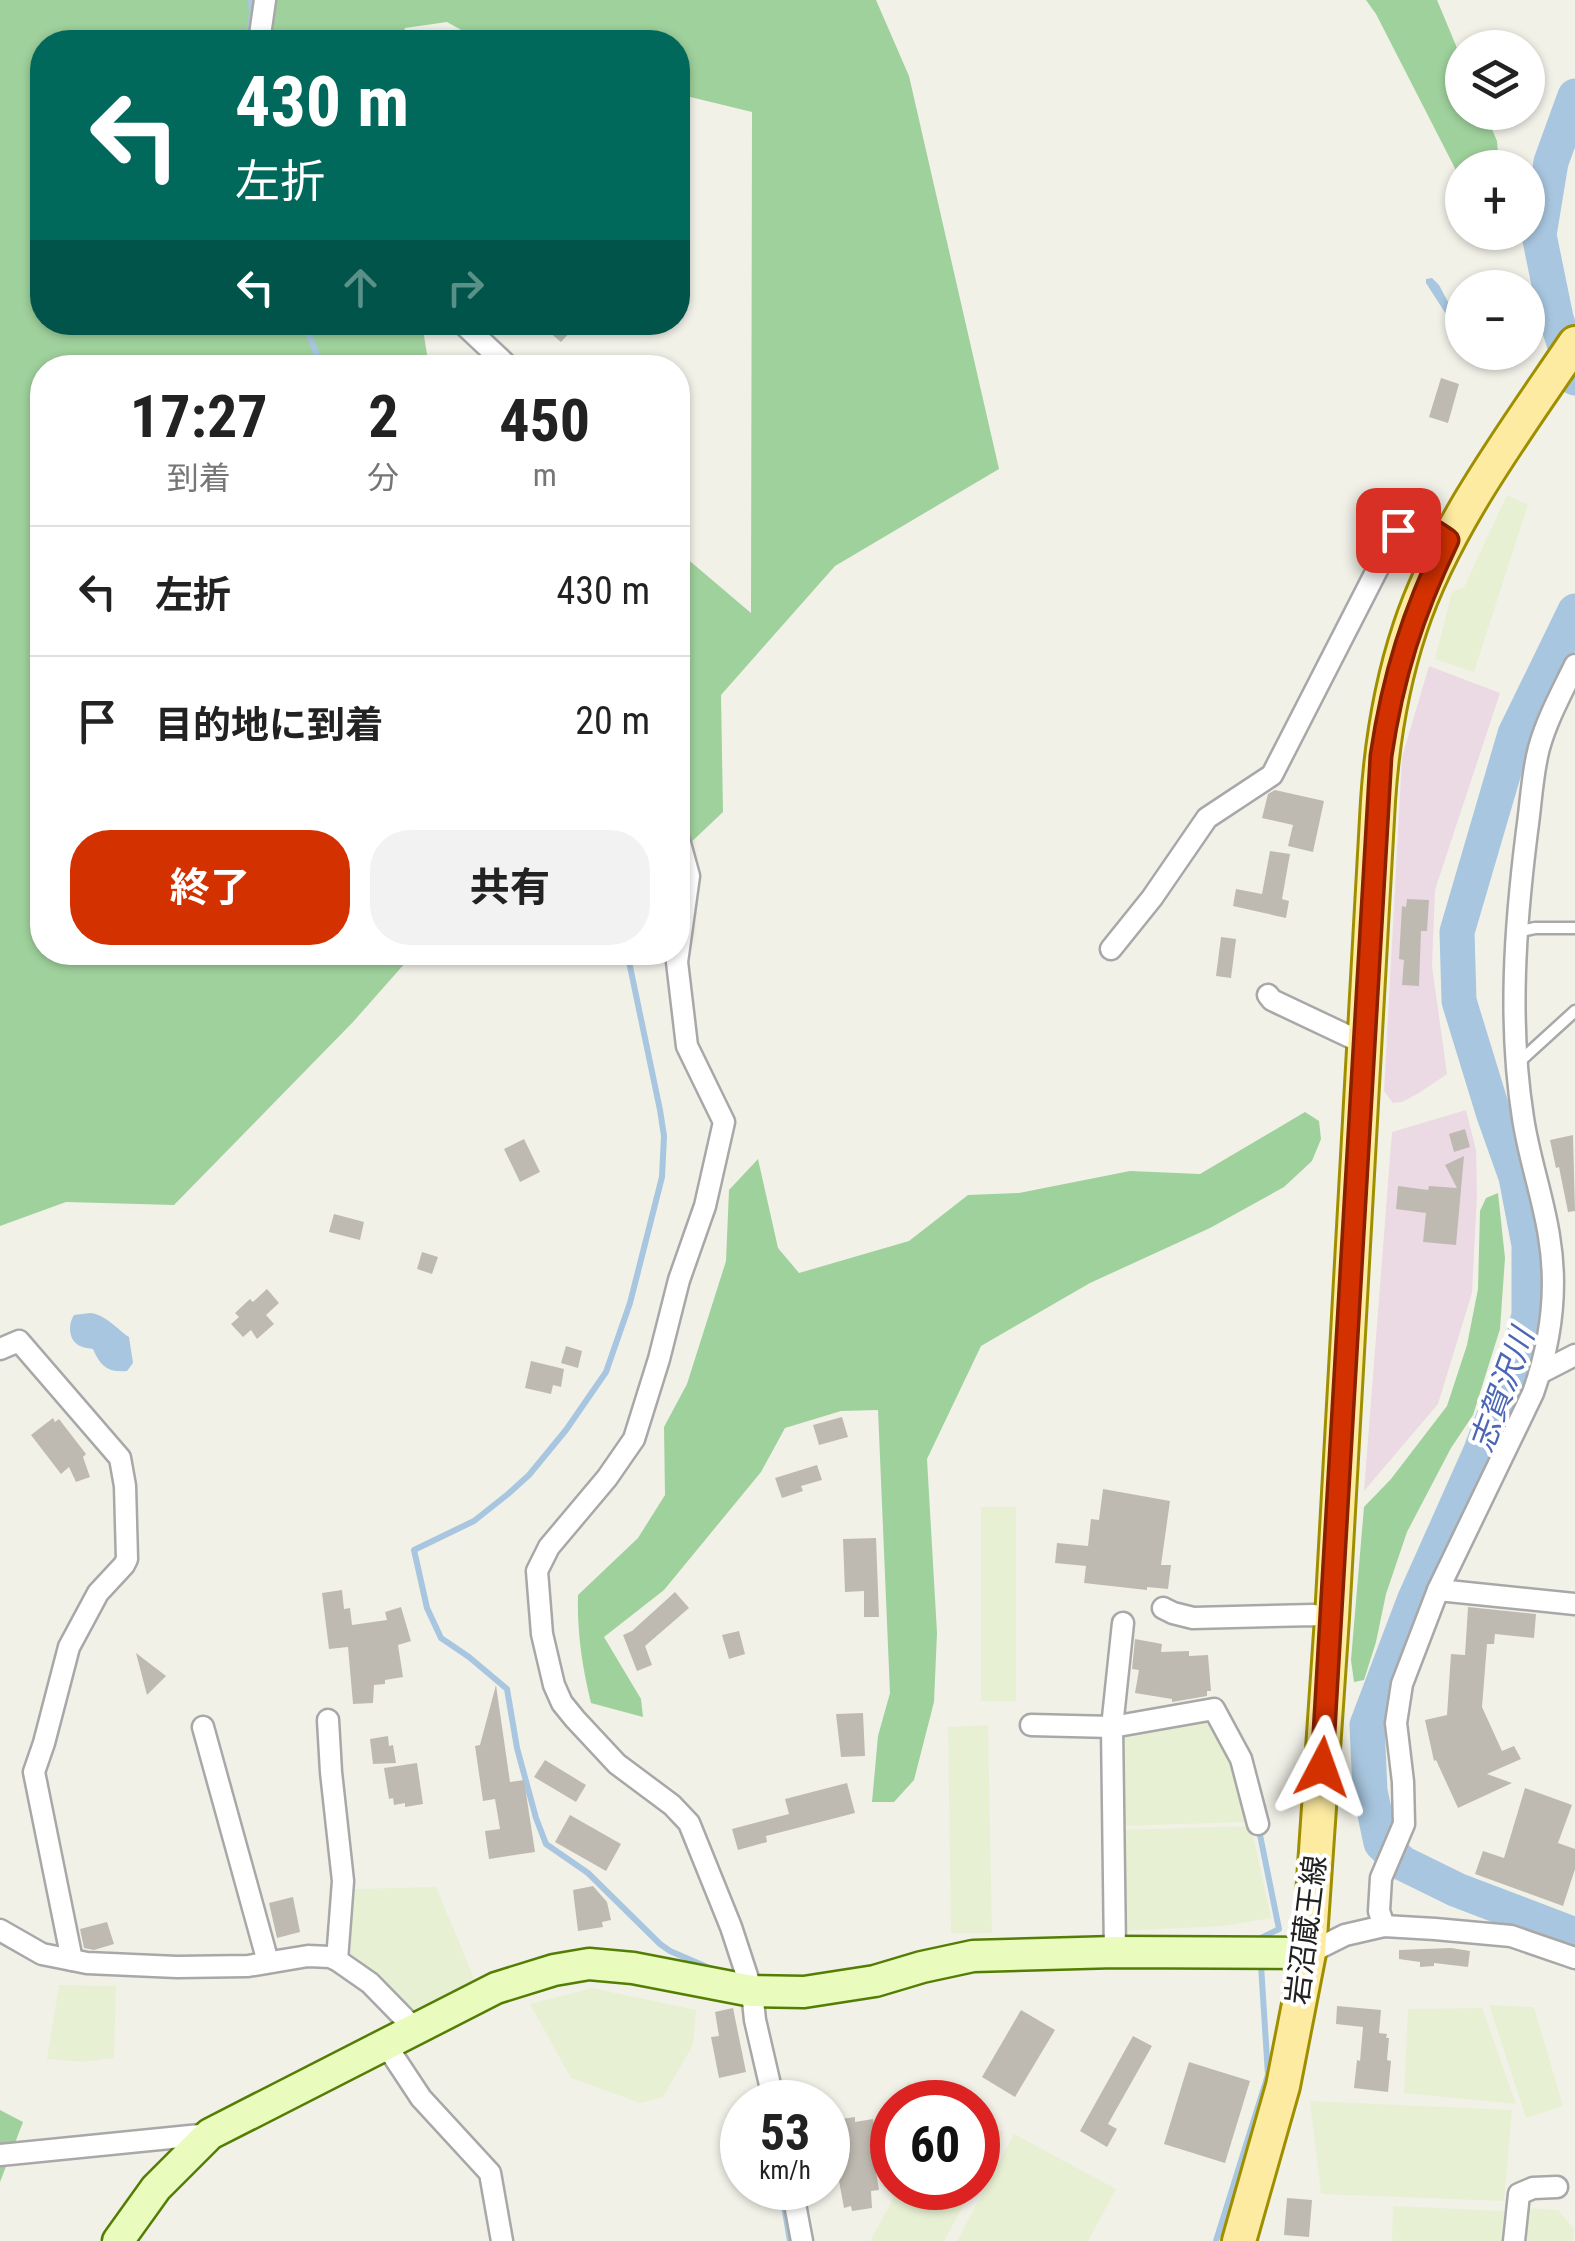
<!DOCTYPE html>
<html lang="ja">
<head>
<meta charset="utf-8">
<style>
	:root { --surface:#fff; --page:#f2f2f2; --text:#222; --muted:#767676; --line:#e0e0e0; --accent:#d33100 }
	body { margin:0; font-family:"Roboto Condensed","Noto Sans JP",sans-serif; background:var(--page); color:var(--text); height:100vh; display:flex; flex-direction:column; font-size:38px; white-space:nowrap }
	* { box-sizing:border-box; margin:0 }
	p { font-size:32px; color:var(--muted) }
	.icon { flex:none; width:55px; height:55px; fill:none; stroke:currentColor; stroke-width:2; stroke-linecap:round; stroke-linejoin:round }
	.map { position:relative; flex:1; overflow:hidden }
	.sheet { position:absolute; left:30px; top:355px; width:660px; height:610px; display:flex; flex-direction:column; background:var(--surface); border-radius:40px; box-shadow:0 2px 8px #0004 }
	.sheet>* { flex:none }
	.top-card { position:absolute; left:30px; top:30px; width:660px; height:305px; border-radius:40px; box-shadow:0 2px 8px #0004; background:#00695c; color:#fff; overflow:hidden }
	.controls { position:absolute; left:1445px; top:30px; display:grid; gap:20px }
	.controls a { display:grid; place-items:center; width:100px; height:100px; border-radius:50%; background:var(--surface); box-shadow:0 2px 8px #0004; font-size:50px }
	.speed { position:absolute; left:720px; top:2080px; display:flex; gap:20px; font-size:50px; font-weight:700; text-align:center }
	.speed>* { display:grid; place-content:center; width:130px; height:130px; border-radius:50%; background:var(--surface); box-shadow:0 2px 8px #0004; line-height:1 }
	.speed small { font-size:25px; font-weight:400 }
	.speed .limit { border:15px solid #d22; background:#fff; color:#111 }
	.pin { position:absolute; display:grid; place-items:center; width:85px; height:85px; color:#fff; margin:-42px; border-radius:20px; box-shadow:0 5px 15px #0006 }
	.me { position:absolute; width:110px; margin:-55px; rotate:4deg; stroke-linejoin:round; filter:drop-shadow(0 0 8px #0008) }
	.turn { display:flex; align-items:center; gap:35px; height:210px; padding:0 40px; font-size:45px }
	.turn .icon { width:130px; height:130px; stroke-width:2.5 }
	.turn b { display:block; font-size:70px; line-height:85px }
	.lanes { display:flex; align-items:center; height:95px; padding:0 40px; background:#0003; justify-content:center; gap:50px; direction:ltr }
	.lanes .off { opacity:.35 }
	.eta { display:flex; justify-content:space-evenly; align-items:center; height:170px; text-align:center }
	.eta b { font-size:60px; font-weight:700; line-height:70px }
	.primary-button { display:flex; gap:20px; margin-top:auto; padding:20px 40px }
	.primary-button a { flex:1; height:115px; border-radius:40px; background:var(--accent); color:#fff; font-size:40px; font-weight:700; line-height:115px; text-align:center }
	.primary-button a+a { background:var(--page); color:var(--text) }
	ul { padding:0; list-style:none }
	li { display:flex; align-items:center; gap:30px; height:130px; padding:0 40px; border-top:2px solid var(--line) }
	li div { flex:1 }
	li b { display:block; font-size:38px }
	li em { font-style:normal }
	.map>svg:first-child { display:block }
	.industrial { fill:#ebdae4 }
	.farmland { fill:#e7f0d3 }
	.forest { fill:#9fd19c }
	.water { fill:#a8c6df }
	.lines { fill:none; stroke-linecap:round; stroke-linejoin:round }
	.stream { stroke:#a8c6df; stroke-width:6 }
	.river { stroke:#a8c6df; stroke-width:35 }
	.building { fill:#bfbab1 }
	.lane-casing { stroke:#a8a8a8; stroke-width:15 }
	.street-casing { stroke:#a8a8a8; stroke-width:25 }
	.secondary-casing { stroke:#537e03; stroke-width:35 }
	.primary-casing { stroke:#9f8f00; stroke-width:38 }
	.lane { stroke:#fff; stroke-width:10 }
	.street { stroke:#fff; stroke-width:20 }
	.secondary { stroke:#e9fbbd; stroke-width:30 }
	.primary { stroke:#fdeba1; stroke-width:32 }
	.route-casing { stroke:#892000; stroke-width:25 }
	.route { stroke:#d33100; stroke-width:18 }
	.labels { text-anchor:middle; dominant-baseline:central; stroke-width:8; stroke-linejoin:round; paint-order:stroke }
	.street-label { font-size:30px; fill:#212121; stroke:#fff }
	.water-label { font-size:32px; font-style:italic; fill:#4b66b4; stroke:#fff }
</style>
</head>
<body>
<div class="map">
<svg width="1575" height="2241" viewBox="0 0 1575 2241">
	<rect width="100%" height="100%" fill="#f2f1e8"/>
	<g class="industrial">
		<path d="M 1429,666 L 1500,693 L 1435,890 L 1432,966 L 1447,1074 L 1419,1093 L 1402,1102 L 1393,1103 L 1384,1091 L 1402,757 Z"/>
		<path d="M 1466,1110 L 1476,1150 L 1477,1195 L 1472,1293 L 1438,1404 L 1364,1491 L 1392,1132 Z"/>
	</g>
	<g class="farmland">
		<path d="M 1507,495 L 1528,505 L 1474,672 L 1435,659 L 1452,592 L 1464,587 Z"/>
		<rect x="981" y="1507" width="35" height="194"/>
		<path d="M 1207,1717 L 1237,1766 L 1247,1822 L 1121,1826 L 1121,1734 Z"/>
		<path d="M 988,1725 L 992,1933 L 951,1933 L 948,1727 Z"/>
		<path d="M 1251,1826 L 1271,1918 L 1224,1926 L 1121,1931 L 1121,1830 Z"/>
		<path d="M 436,1887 L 476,1983 L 413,2014 L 350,1958 L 353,1889 Z"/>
		<path d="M 59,1985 L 116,1986 L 114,2058 L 83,2062 L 47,2059 Z"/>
		<path d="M 592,1988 L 696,2010 L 693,2045 L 663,2097 L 640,2103 L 571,2078 L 530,2004 Z"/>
		<path d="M 1489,2005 L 1534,2007 L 1563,2106 L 1526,2118 Z"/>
		<path d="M 1482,2008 L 1516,2104 L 1404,2093 L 1408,2009 Z"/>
		<path d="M 908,2082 L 947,2102 L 899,2102 Z"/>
		<path d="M 1310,2101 L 1512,2110 L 1504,2201 L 1321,2194 Z"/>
		<path d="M 978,2119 L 1003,2132 L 978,2179 Z"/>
		<path d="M 1014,2134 L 1116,2189 L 1088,2241 L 957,2241 Z"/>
		<path d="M 896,2188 L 973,2188 L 944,2241 L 870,2241 L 897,2192 Z"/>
		<path d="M 1393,2206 L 1504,2211 L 1501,2241 L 1392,2241 Z"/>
		<path d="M 1524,2208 L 1558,2210 L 1574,2229 L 1573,2241 L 1523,2241 Z"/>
	</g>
	<g class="forest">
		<path d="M 0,0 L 876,0 L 909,76 L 999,469 L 835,566 L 721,695 L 723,812 L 685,848 L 678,848 L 678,551 L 751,613 L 752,112 L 678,94 L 678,42 L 483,42 L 447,22 L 405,28 L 401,42 L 42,42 L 42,322 L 422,323 L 429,367 L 42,368 L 42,952 L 414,953 L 353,1022 L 174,1205 L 66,1202 L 0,1226 Z"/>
		<path d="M 1366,0 L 1437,0 L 1462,60 L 1462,112 L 1485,113 L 1497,141 L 1499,167 L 1462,168 L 1462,182 L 1376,14 Z"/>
		<path d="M 1305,1112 L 1319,1121 L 1321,1139 L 1312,1161 L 1284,1187 L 1210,1228 L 1090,1283 L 981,1346 L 927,1459 L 937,1633 L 934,1702 L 914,1780 L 894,1802 L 872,1802 L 878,1736 L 890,1693 L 878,1410 L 841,1411 L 785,1428 L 761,1472 L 664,1590 L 604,1637 L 641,1699 L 643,1717 L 591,1703 C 582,1666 577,1632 578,1595 L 638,1538 L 665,1495 L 664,1427 L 687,1384 L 726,1261 L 729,1190 L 758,1159 L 778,1248 L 799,1273 L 909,1241 L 968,1195 L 1019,1193 L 1130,1171 L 1200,1174 Z"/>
		<path d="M 1498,1193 L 1505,1258 L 1500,1329 L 1473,1415 L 1451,1448 L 1407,1532 L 1386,1594 L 1376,1642 L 1364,1680 L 1354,1682 L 1351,1660 L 1364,1507 L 1391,1479 L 1447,1406 L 1467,1345 L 1478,1289 L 1480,1211 L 1486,1198 Z"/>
		<path d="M 0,2110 L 23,2122 L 0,2182 Z"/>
	</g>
	<g class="water">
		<path d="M 1432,278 L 1439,285 L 1461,326 L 1457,327 L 1453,325 L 1426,283 L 1426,279 Z"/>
		<path d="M 90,1313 C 105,1314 117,1329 129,1337 L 133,1363 L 127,1371 C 108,1373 100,1366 93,1349 C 89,1348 84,1348 80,1346 C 68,1340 68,1324 74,1315 Z"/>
	</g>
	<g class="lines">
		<g class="stream">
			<path d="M 248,42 L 252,14 L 251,0"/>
			<path d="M 304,322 L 322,368"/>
			<path d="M 627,952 L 660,1110 L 664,1136 L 662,1177 L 630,1303 L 606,1372 L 566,1430 L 529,1475 L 508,1494 L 474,1521 L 414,1550 L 427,1608 L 441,1638 L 469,1657 L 507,1689 L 517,1748 L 536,1818 L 546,1844 L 588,1873 L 660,1944 L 670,1951 L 714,1970"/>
			<path d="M 1258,1825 L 1279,1929 L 1259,1939"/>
			<path d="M 781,2188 L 790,2241"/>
			<path d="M 1216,2241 L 1268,2075 L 1261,1965"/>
		</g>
		<g class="river">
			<path d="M 1575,96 L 1551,162 L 1539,235 L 1556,318 L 1575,378"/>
			<path d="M 1575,611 L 1515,734 L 1457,932 L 1459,1001 L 1494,1115 L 1516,1177 L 1529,1245 L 1529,1315 L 1522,1343 L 1480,1453 L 1414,1601 L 1367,1725 L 1370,1791 L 1381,1843 L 1402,1863 L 1457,1890 L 1575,1935"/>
		</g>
	</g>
	<g class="building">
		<path d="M 537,322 L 563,322 L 572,330 L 561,342 Z"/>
		<path d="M 1441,378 L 1459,384 L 1448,423 L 1429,417 Z"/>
		<path d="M 1275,790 L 1324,801 L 1313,852 L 1288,846 L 1293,825 L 1262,818 L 1268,794 Z"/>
		<path d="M 1270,851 L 1290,854 L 1282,899 L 1289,901 L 1286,918 L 1233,906 L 1236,889 L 1262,894 Z"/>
		<path d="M 1407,899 L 1429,900 L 1427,931 L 1421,931 L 1419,986 L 1402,985 L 1404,960 L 1399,959 L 1402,906 L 1406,907 Z"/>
		<path d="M 1221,937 L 1236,939 L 1231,978 L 1216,976 Z"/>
		<path d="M 1465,1129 L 1470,1147 L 1454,1152 L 1449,1134 Z"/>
		<path d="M 1573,1135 L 1575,1211 L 1568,1212 L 1559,1167 L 1556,1168 L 1550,1140 Z"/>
		<path d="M 524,1139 L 540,1172 L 520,1182 L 504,1149 Z"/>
		<path d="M 1464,1156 L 1456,1245 L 1423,1242 L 1426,1213 L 1396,1209 L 1398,1186 L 1428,1190 L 1429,1186 L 1457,1188 L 1445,1165 Z"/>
		<path d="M 334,1214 L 364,1222 L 360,1240 L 329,1232 Z"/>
		<path d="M 422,1252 L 438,1257 L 432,1274 L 417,1269 Z"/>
		<path d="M 267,1289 L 279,1303 L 266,1315 L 274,1324 L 257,1339 L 251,1330 L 243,1337 L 231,1324 L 239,1317 L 235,1313 L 250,1299 L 253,1302 Z"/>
		<path d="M 566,1346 L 582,1351 L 578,1368 L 561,1363 Z"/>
		<path d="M 531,1361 L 564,1369 L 561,1387 L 553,1385 L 551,1394 L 525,1388 Z"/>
		<path d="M 842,1417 L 848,1437 L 819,1445 L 813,1425 Z"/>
		<path d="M 53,1418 L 55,1422 L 59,1419 L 86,1454 L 83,1457 L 90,1477 L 76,1482 L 69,1467 L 61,1474 L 31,1435 Z"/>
		<path d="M 817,1465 L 822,1480 L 801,1486 L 803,1491 L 782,1498 L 775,1478 Z"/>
		<path d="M 1103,1489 L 1170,1501 L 1161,1565 L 1171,1565 L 1168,1589 L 1147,1587 L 1147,1590 L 1084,1583 L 1086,1566 L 1055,1563 L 1057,1543 L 1088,1546 L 1091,1519 L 1099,1520 Z"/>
		<path d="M 876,1538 L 879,1617 L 864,1617 L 864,1591 L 845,1592 L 843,1539 Z"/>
		<path d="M 342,1590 L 344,1609 L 350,1608 L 352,1625 L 387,1620 L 385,1612 L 401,1607 L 411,1641 L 398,1645 L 403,1677 L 385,1680 L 385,1684 L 374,1685 L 373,1703 L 353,1704 L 348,1647 L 329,1649 L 322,1593 Z"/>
		<path d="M 675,1592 L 689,1608 L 645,1646 L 652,1665 L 637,1671 L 623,1635 L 632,1631 Z"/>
		<path d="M 1468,1607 L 1536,1614 L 1534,1638 L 1495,1634 L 1494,1644 L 1487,1644 L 1482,1707 L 1502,1751 L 1514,1746 L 1521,1759 L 1487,1774 L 1512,1783 L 1458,1808 L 1436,1760 L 1434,1761 L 1425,1720 L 1447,1715 L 1451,1654 L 1465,1655 Z"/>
		<path d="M 739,1631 L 745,1654 L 729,1659 L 722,1635 Z"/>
		<path d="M 1135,1639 L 1162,1644 L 1161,1652 L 1189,1651 L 1189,1656 L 1208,1655 L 1211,1691 L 1207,1691 L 1207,1696 L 1172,1702 L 1172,1699 L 1135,1693 L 1139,1670 L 1132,1669 Z"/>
		<path d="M 136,1653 L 166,1676 L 147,1695 Z"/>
		<path d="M 496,1685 L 510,1782 L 524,1780 L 535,1852 L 489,1859 L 485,1831 L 500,1829 L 495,1799 L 483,1801 L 475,1746 L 480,1745 Z"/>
		<path d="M 863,1713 L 865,1756 L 841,1757 L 836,1714 Z"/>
		<path d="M 388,1736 L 389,1746 L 393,1745 L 396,1763 L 373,1764 L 370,1739 Z"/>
		<path d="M 545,1760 L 586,1785 L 576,1802 L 534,1777 Z"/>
		<path d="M 417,1763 L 423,1804 L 405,1807 L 405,1803 L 394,1805 L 393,1798 L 389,1799 L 384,1768 Z"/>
		<path d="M 847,1783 L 855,1813 L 766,1836 L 767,1842 L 738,1850 L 732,1829 L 789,1814 L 785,1799 Z"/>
		<path d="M 1525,1788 L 1572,1805 L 1558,1843 L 1575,1849 L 1575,1869 L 1563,1906 L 1475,1874 L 1483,1851 L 1504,1858 Z"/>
		<path d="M 570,1815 L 621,1844 L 606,1871 L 555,1842 Z"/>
		<path d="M 593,1886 L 607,1902 L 611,1920 L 602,1922 L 603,1927 L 578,1931 L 573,1890 Z"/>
		<path d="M 293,1897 L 300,1932 L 277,1938 L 269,1903 Z"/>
		<path d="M 107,1922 L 114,1944 L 94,1950 L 84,1948 L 80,1929 Z"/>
		<path d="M 1451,1948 L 1470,1951 L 1468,1967 L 1434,1963 L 1434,1966 L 1420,1967 L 1420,1962 L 1399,1959 L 1399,1950 Z"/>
		<path d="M 1337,2006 L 1381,2010 L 1379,2033 L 1387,2034 L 1386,2038 L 1389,2038 L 1387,2060 L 1391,2061 L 1388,2092 L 1354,2088 L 1357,2060 L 1360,2061 L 1363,2027 L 1336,2024 Z"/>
		<path d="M 733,2008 L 746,2072 L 719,2078 L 711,2037 L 719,2036 L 715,2012 Z"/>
		<path d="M 1021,2010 L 1055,2030 L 1015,2097 L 982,2077 Z"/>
		<path d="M 1133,2036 L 1152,2046 L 1108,2124 L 1117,2129 L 1107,2147 L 1080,2131 Z"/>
		<path d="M 1189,2062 L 1250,2081 L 1225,2163 L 1164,2144 Z"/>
		<path d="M 855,2117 L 855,2122 L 873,2119 L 877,2141 L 871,2142 L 879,2190 L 871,2191 L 872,2208 L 852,2211 L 851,2206 L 844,2208 L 828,2121 Z"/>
		<path d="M 1287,2198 L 1312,2200 L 1309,2237 L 1284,2235 Z"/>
	</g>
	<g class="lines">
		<g class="lane-casing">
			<g id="lane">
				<path d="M 1517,932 L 1535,928 L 1575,928"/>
				<path d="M 1519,1062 L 1575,1011"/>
			</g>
		</g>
		<g class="street-casing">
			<g id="street">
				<path d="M 259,42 L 265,0"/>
				<path d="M 461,322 L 510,368"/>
				<path d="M 678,836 L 689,876 L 677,962 L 687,1046 L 724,1122 L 705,1206 L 679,1280 L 659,1359 L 634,1439 L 607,1478 L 549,1547 L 537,1571 L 542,1634 L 554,1685 L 562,1703 L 575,1719 L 617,1764 L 672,1805 L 689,1823 L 731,1927 L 752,1991 L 755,2020 L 774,2102"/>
				<path d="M 1111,949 L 1152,898 L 1207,818 L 1272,775 L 1398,529 C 1417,515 1431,529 1448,540"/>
				<path d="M 1268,995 L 1272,1000 L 1365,1044"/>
				<path d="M 0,1349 L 19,1341 L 120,1458 L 125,1486 L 127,1559 L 124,1565 L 98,1593 L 69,1647 L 44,1743 L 34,1772 L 72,1960"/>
				<path d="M 1540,1373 L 1575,1355"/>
				<path d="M 1438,1590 L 1575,1604"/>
				<path d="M 1163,1608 L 1173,1613 L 1193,1618 L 1314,1615 L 1332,1618"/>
				<path d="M 328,1720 L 331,1772 L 343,1881 L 337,1960"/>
				<path d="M 1031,1725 L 1112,1727 L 1214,1709 L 1241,1759 L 1258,1824"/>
				<path d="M 203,1727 L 268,1962"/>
				<path d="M 1384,1926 L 1379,1911 L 1381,1878 L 1404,1824 L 1403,1782 L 1396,1723 L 1402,1684 L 1438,1590 L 1533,1393 C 1551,1342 1558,1289 1549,1236 C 1543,1197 1529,1158 1523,1118 C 1508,1023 1515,926 1527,831 C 1531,804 1532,774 1539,748 C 1547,719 1562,692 1575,665"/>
				<path d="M 0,1930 L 42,1954 L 87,1963 L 177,1967 L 248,1966 L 308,1956 L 330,1957 L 337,1960 L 370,1983 L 414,2028"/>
				<path d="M 1115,1952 L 1112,1727 L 1123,1623"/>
				<path d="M 1309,1953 L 1345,1935 L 1384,1926 L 1435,1929 L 1511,1936 L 1575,1958"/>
				<path d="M 386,2045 L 421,2098 L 490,2173 L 502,2241"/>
				<path d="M 0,2155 L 210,2134"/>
				<path d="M 792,2188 L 802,2241"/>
				<path d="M 1514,2241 L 1519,2194 L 1533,2188 L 1557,2187"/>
			</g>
		</g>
		<g class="secondary-casing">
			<path id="secondary" d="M 118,2241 L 156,2188 L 210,2134 L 496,1988 L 554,1970 L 589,1964 L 633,1968 L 752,1991 L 804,1992 L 875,1981 L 922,1967 L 973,1956 L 1115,1952 L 1309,1953"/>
		</g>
		<g class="primary-casing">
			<path id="primary" d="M 1239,2241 L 1283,2086 L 1309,1953 L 1332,1618 L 1378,801 C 1382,742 1391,685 1410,628 C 1443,528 1516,430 1575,343"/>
		</g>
		<use href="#lane" class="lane"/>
		<use href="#street" class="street"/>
		<use href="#secondary" class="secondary"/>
		<use href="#primary" class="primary"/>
	</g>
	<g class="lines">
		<g class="route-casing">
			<path id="route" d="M 1322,1767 L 1381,756 C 1393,675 1413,613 1448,540 C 1432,529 1417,515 1398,530"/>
		</g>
		<use href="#route" class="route"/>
	</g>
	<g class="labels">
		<g class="street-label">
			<text transform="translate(1306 1930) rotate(-83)">岩沼蔵王線</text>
		</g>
		<g class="water-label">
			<text transform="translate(1502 1390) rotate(-70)">志賀沢川</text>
		</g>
	</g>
</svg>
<div class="controls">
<a><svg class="icon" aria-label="layers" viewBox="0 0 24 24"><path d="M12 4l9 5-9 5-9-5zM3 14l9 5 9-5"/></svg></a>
<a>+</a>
<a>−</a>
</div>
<div class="speed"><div>53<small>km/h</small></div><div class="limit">60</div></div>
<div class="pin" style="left:1398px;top:530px;background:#d93025"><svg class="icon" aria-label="arrive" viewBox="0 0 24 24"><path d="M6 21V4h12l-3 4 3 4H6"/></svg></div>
<svg class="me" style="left:1322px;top:1767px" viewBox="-20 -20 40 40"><path d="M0-17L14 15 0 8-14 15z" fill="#d33100" stroke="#fff" stroke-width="4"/></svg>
<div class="top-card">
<div class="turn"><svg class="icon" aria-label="left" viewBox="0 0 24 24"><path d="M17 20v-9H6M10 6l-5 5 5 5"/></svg><div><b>430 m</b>左折</div></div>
<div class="lanes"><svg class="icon" aria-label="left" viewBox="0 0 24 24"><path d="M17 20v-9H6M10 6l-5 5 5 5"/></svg><svg class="icon off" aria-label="ahead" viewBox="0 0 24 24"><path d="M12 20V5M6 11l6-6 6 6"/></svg><svg class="icon off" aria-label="right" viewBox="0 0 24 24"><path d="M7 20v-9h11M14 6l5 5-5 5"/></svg></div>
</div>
<section class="sheet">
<div class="eta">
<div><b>17:27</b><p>到着</p></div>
<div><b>2</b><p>分</p></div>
<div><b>450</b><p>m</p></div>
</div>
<ul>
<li><svg class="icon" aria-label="left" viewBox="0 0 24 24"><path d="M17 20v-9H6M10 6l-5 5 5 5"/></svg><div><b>左折</b></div><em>430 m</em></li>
<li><svg class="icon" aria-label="arrive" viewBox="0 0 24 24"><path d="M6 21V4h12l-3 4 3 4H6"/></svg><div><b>目的地に到着</b></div><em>20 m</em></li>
</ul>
<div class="primary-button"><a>終了</a><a>共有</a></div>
</section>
</div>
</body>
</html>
